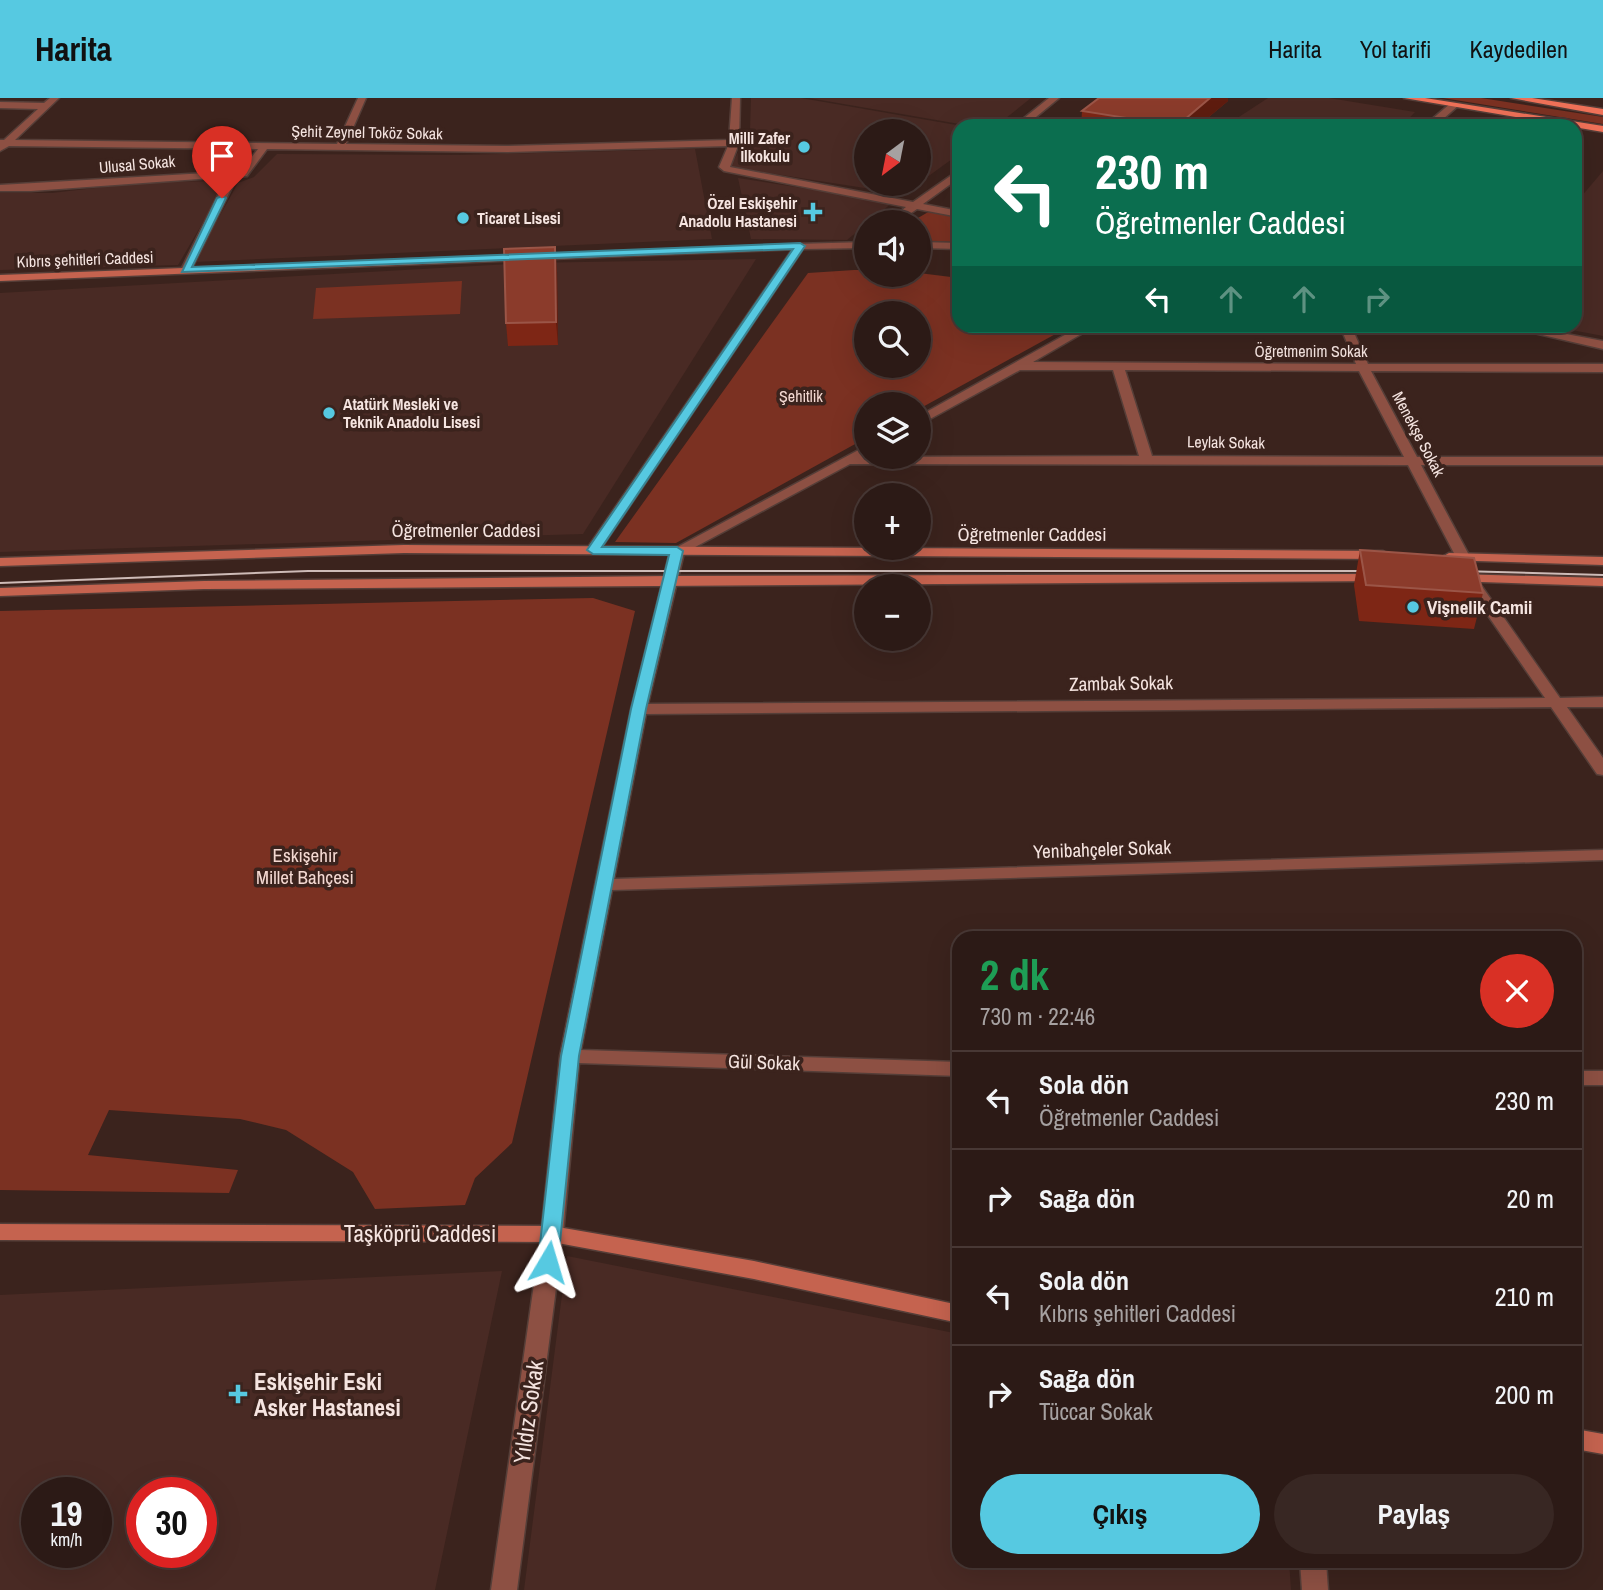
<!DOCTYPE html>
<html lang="tr">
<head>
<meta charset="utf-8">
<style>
	:root { --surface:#2c1a16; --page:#382723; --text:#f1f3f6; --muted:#a6a1a1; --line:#483835; --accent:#56c9e1 }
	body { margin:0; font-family:"Archivo Narrow",sans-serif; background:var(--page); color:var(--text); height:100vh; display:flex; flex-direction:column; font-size:26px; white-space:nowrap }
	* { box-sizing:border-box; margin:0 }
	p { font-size:23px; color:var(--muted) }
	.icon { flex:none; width:38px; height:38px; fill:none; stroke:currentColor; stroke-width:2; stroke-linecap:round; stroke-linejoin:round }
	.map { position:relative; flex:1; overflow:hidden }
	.details { position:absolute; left:952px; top:833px; width:630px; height:637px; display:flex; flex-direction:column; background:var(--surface); border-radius:21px; box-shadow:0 7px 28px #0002,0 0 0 2px var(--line) }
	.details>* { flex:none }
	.guide { position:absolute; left:952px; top:21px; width:630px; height:214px; border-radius:21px; box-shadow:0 7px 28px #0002,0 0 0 2px var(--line); background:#0b6e4f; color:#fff; overflow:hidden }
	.needle { width:46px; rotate:212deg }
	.fabs { position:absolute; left:854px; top:21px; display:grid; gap:14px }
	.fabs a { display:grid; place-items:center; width:77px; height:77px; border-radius:50%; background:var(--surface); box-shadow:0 7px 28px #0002,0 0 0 2px var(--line); font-size:35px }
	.speed { position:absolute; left:21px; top:1379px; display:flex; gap:14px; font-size:35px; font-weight:700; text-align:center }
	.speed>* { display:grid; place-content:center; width:91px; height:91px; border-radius:50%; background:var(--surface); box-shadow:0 7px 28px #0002,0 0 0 2px var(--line); line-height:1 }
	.speed small { font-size:18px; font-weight:400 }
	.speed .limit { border:10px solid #d22; background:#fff; color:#111 }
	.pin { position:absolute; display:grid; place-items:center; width:60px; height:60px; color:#fff; margin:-72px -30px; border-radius:50% 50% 50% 0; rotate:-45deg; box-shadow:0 0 7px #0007 }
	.pin .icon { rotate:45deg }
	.me { position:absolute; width:77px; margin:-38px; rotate:7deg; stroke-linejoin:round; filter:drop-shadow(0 0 5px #0008) }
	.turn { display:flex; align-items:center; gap:24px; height:147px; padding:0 28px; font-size:32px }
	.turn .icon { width:91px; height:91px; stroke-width:2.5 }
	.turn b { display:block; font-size:49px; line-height:60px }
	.lanes { display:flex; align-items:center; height:66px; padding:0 28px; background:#0003; justify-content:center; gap:35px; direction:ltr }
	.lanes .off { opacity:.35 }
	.round { display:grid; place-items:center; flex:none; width:74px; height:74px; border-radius:37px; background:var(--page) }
	.overview { display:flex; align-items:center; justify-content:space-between; height:119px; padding:0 28px }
	h1 { font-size:42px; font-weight:800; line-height:52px; color:#1e9e55 }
	.action { display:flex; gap:14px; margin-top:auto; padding:14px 28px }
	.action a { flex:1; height:80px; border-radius:42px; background:var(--accent); color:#111; font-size:28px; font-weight:800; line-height:80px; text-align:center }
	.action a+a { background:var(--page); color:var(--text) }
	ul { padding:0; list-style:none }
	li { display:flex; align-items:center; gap:21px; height:98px; padding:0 28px; border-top:2px solid var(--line) }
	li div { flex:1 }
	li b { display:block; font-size:26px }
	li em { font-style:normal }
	header { display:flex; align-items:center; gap:42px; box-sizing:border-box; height:98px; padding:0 35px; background:var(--accent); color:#111 }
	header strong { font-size:33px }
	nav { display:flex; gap:38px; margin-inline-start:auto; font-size:24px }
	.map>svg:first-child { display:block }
	.built { fill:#492a24; fill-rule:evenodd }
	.green { fill:#7b3122; fill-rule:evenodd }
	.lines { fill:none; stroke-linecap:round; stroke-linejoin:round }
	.minor-casing { stroke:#553e38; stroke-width:3 }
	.secondary-casing { stroke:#553e38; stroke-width:3 }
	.primary-casing { stroke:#553e38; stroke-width:3 }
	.minor { fill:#8d5043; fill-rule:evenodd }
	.secondary { fill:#c5634f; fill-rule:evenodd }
	.primary { fill:#ef7158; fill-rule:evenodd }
	.tram { stroke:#cebbb7; stroke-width:2 }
	.wall { fill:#7e2615 }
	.shaded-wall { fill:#5e1c0f }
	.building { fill:#8b3b2b; stroke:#9b5547; stroke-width:2 }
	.route { fill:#56c9e1; stroke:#388392; stroke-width:2 }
	.poi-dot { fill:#56c9e1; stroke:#3b231d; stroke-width:2.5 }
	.labels { text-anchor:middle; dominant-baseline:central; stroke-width:7; stroke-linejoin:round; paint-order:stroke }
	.far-street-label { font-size:16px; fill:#f5e4e0; stroke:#3b231d }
	.far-poi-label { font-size:16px; font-weight:bold; fill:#f5e4e0; stroke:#3b231d; text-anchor:end }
	.far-park-label { font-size:16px; fill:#f4d9d2; stroke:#3b231d }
	.street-label { font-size:19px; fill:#f5e4e0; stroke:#3b231d }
	.poi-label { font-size:19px; font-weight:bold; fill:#f5e4e0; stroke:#3b231d; text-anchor:start }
	.park-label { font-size:19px; fill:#f4d9d2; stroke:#3b231d }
	.near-street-label { font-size:23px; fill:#f5e4e0; stroke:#3b231d }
	.near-poi-label { font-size:23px; font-weight:bold; fill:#f5e4e0; stroke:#3b231d; text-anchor:start }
</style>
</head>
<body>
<header>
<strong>Harita</strong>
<nav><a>Harita</a><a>Yol tarifi</a><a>Kaydedilen</a></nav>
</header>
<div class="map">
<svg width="1603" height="1492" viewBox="0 0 1603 1492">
	<rect width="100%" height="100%" fill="#3b231d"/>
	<g class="built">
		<path d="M 751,0 L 801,0 L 962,28 L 959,28 L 959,56 L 919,85 L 919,33 L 866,33 L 866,86 L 918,86 L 903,96 L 730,69 L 750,33 Z"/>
		<path d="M 809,0 L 1031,0 L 996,28 L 971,28 Z"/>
		<path d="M 1268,0 L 1329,0 L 1415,14 L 1402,28 L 1225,28 Z"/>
		<path d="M 695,51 L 712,141 L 194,164 L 238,85 L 254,79 L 277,56 L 458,57 Z"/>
		<path d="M 1603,73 L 1603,238 L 1551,228 L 1575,228 L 1575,106 Z"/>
		<path d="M 738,80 L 893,104 L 847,142 L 751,141 Z"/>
		<path d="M 227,83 L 178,167 L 0,172 L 0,95 L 52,95 L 146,84 Z"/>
		<path d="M 756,161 L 583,436 L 0,454 L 0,195 L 526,165 Z"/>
		<path d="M 567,1158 L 959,1236 L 959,1463 L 1289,1463 L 1291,1492 L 524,1492 Z"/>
		<path d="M 502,1173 L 435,1492 L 0,1492 L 0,1197 ZM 37,1395 L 96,1395 L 96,1454 L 37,1454 ZM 142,1395 L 201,1395 L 201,1454 L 142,1454 Z"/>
	</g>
	<g class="green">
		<path d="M 1443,0 L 1481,0 L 1603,19 L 1603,26 Z"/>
		<path d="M 930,113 L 959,119 L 959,144 L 919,143 L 919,124 L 911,124 Z"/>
		<path d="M 854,172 L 866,172 L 866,177 L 919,175 L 959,180 L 959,228 L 1070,228 L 919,311 L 919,306 L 866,306 L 866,340 L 676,445 L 615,444 L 808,175 ZM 866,215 L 919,215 L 919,268 L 866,268 Z"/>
		<path d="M 462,183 L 460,216 L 313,221 L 316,190 Z"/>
		<path d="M 593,500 L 635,513 L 512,1045 L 475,1080 L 465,1107 L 375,1111 L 353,1074 L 286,1032 L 240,1021 L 109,1012 L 88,1057 L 238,1072 L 229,1095 L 0,1092 L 0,513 Z"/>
	</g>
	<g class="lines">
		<g class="minor-casing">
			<g id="minor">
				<path d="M 50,0 L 59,0 L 15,42 L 337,46 L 358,0 L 366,0 L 346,46 L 506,48 L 729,42 L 732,0 L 740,0 L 739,45 L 730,69 L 913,104 L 959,72 L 959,80 L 923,106 L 959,113 L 959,119 L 917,111 L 898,124 L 887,124 L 906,109 L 724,73 L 719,69 L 728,48 L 506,54 L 267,51 L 247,78 L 237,79 L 191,172 L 186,175 L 181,172 L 227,79 L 31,93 L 0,93 L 0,87 L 241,73 L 258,51 L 9,48 L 0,53 L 0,42 L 4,42 L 38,11 L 0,10 L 0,4 L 44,5 Z"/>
				<path d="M 1049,0 L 1059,0 L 1025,28 L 1014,28 Z"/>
				<path d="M 1451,5 L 1459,7 L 1435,28 L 1424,28 Z"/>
				<path d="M 866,144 L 866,150 L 803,151 L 598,455 L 588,455 L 586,452 L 796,146 Z"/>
				<path d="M 919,144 L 959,145 L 959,151 L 919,150 Z"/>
				<path d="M 1081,228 L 1095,228 L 1033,264 L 1356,266 L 1340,228 L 1351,228 L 1368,266 L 1603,266 L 1603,274 L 1371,273 L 1417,359 L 1603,359 L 1603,367 L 1421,367 L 1470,459 L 1463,463 L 1456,459 L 1408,367 L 850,366 L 684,455 L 648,606 L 1545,600 L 1462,480 L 1469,476 L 1474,477 L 1560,600 L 1603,599 L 1603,609 L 1567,609 L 1603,660 L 1603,677 L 1597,676 L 1551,609 L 646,616 L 614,781 L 1603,752 L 1603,762 L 612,792 L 581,952 L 959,964 L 959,978 L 579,965 L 563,1136 L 517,1492 L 491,1492 L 541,1136 L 560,958 L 631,611 L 670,453 L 866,348 L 866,359 L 1139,358 L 1113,272 L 1020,272 L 919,327 L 919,318 ZM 1125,272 L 1359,273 L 1404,359 L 1152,358 Z"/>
				<path d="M 1503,228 L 1524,228 L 1603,243 L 1603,251 Z"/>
				<rect x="1575" y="973" width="28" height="14"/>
				<path d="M 1300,1463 L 1326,1463 L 1328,1492 L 1302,1492 Z"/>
			</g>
		</g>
		<g class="secondary-casing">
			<g id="secondary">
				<path d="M 804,146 L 805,148 L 800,151 L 0,183 L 0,177 Z"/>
				<path d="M 404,447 L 1383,453 L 1390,457 L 1383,461 L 404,455 L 0,468 L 0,460 Z"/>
				<path d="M 1449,455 L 1603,459 L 1603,467 L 1444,462 L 1442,459 Z"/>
				<path d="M 1379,476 L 1384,477 L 1384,483 L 204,491 L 0,498 L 0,490 L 204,483 L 671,478 Z"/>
				<path d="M 1456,476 L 1603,480 L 1603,488 L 1451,483 L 1451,477 Z"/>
				<path d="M 0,1126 L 552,1128 L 754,1163 L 959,1207 L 959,1225 L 754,1181 L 552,1144 L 0,1142 Z"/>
				<path d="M 1575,1331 L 1603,1336 L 1603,1356 L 1575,1351 Z"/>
			</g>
		</g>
		<g class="primary-casing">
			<g id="primary">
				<path d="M 1404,0 L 1425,0 L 1603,28 L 1603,34 Z"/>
				<path d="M 1511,0 L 1532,0 L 1603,11 L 1603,17 Z"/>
			</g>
		</g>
		<use href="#minor" class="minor"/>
		<use href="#secondary" class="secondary"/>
		<use href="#primary" class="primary"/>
		<g class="tram">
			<path d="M 1459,473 L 1603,477"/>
			<path d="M 0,485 L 308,473 L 1375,473"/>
		</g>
	</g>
	<g class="wall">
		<path d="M 1228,3 L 1198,28 L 1081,28 L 1082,13 Z"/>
		<path d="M 557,172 L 558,247 L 508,248 L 506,225 Z"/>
		<path d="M 1360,452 L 1483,495 L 1474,531 L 1359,523 L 1354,487 Z"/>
	</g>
	<g class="shaded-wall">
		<path d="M 1210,0 L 1228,0 L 1228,3 L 1198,28 L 1177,28 Z"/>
		<path d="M 555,149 L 557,172 L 558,247 L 556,224 Z"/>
	</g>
	<g class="building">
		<path d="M 1099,0 L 1210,0 L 1177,28 L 1082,13 Z"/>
		<path d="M 555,149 L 556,224 L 506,225 L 504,151 Z"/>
		<path d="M 1360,452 L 1474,460 L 1483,495 L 1366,487 Z"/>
	</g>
	<path class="route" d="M 222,98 L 226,100 L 192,169 L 800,145 L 805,148 L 602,449 L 677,449 L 683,453 L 646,611 L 579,958 L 558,1164 L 555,1169 L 541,1169 L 538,1164 L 561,958 L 631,611 L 669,457 L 593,456 L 587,452 L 793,151 L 182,174 L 217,100 Z"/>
	<g class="poi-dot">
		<circle cx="804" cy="49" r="7"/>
		<path d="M809.5 103.5h7v7h7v7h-7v7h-7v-7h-7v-7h7z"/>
		<circle cx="463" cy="120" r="7"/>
		<circle cx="329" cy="315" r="7"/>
		<circle cx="1413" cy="509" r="7"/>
		<path d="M234.5 1285.5h7v7h7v7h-7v7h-7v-7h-7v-7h7z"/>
	</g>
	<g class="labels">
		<g class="far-street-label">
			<text transform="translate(367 34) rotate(1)">Şehit Zeynel Toköz Sokak</text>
			<text transform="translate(137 66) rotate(-5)">Ulusal Sokak</text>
			<text transform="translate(85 161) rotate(-2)">Kıbrıs şehitleri Caddesi</text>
			<text x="1311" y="253">Öğretmenim Sokak</text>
			<text transform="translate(1419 336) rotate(62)">Menekşe Sokak</text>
			<text transform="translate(1226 344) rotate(1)">Leylak Sokak</text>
		</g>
		<g class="far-poi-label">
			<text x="790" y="40">Milli Zafer<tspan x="790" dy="18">İlkokulu</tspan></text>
			<text x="797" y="105">Özel Eskişehir<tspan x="797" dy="18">Anadolu Hastanesi</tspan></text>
			<text x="477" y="120" text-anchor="start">Ticaret Lisesi</text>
			<text x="343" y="306" text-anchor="start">Atatürk Mesleki ve<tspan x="343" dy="18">Teknik Anadolu Lisesi</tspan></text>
		</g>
		<g class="far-park-label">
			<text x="801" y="298">Şehitlik</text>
		</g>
		<g class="street-label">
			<text x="466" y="432">Öğretmenler Caddesi</text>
			<text x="1032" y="436">Öğretmenler Caddesi</text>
			<text transform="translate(1121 585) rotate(-1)">Zambak Sokak</text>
			<text transform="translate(1102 751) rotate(-2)">Yenibahçeler Sokak</text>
			<text transform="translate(764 964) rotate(2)">Gül Sokak</text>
		</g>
		<g class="poi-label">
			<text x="1427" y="509">Vişnelik Camii</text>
		</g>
		<g class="park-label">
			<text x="305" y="757">Eskişehir<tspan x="305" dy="22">Millet Bahçesi</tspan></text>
		</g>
		<g class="near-street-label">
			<text x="420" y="1135">Taşköprü Caddesi</text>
			<text transform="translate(528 1314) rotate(-82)">Yıldız Sokak</text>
		</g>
		<g class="near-poi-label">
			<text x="254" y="1283">Eskişehir Eski<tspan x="254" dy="26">Asker Hastanesi</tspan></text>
		</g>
	</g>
</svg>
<div class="fabs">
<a><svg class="needle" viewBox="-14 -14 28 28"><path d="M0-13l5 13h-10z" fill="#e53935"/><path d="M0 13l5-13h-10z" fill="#a6a1a1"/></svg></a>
<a><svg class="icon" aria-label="sound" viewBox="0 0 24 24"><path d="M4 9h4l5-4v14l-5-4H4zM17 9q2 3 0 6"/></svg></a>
<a><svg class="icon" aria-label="search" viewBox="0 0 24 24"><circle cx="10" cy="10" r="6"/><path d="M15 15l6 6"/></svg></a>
<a><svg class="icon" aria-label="layers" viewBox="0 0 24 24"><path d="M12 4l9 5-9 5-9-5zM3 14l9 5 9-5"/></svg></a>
<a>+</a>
<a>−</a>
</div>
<div class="speed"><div>19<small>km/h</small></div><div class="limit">30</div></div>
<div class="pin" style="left:222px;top:100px;background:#d93025"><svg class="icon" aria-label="arrive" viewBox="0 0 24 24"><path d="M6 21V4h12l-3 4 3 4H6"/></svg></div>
<svg class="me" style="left:548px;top:1164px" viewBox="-20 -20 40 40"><path d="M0-17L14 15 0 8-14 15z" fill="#56c9e1" stroke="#fff" stroke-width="4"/></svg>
<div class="guide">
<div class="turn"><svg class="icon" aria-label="left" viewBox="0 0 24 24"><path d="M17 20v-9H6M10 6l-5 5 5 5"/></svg><div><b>230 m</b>Öğretmenler Caddesi</div></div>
<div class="lanes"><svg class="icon" aria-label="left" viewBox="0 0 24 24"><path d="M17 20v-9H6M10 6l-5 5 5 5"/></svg><svg class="icon off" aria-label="ahead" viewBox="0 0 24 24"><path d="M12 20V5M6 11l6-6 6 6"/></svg><svg class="icon off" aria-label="ahead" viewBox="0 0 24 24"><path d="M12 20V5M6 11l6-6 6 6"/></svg><svg class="icon off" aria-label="right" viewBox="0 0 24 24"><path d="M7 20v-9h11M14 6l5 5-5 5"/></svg></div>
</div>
<section class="details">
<div class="overview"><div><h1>2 dk</h1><p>730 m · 22:46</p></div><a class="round" style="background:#d93025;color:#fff"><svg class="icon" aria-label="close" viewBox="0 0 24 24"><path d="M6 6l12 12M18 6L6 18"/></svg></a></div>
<ul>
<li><svg class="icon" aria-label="left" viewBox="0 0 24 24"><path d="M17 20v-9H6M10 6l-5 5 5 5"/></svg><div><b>Sola dön</b><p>Öğretmenler Caddesi</p></div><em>230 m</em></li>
<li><svg class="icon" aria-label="right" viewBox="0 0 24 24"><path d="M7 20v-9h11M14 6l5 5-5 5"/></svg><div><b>Sağa dön</b></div><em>20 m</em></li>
<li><svg class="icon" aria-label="left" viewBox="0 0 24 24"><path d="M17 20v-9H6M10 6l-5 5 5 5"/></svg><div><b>Sola dön</b><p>Kıbrıs şehitleri Caddesi</p></div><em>210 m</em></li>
<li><svg class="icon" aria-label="right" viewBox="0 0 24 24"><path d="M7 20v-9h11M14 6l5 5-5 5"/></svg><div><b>Sağa dön</b><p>Tüccar Sokak</p></div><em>200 m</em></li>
</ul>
<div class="action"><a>Çıkış</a><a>Paylaş</a></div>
</section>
</div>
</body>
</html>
